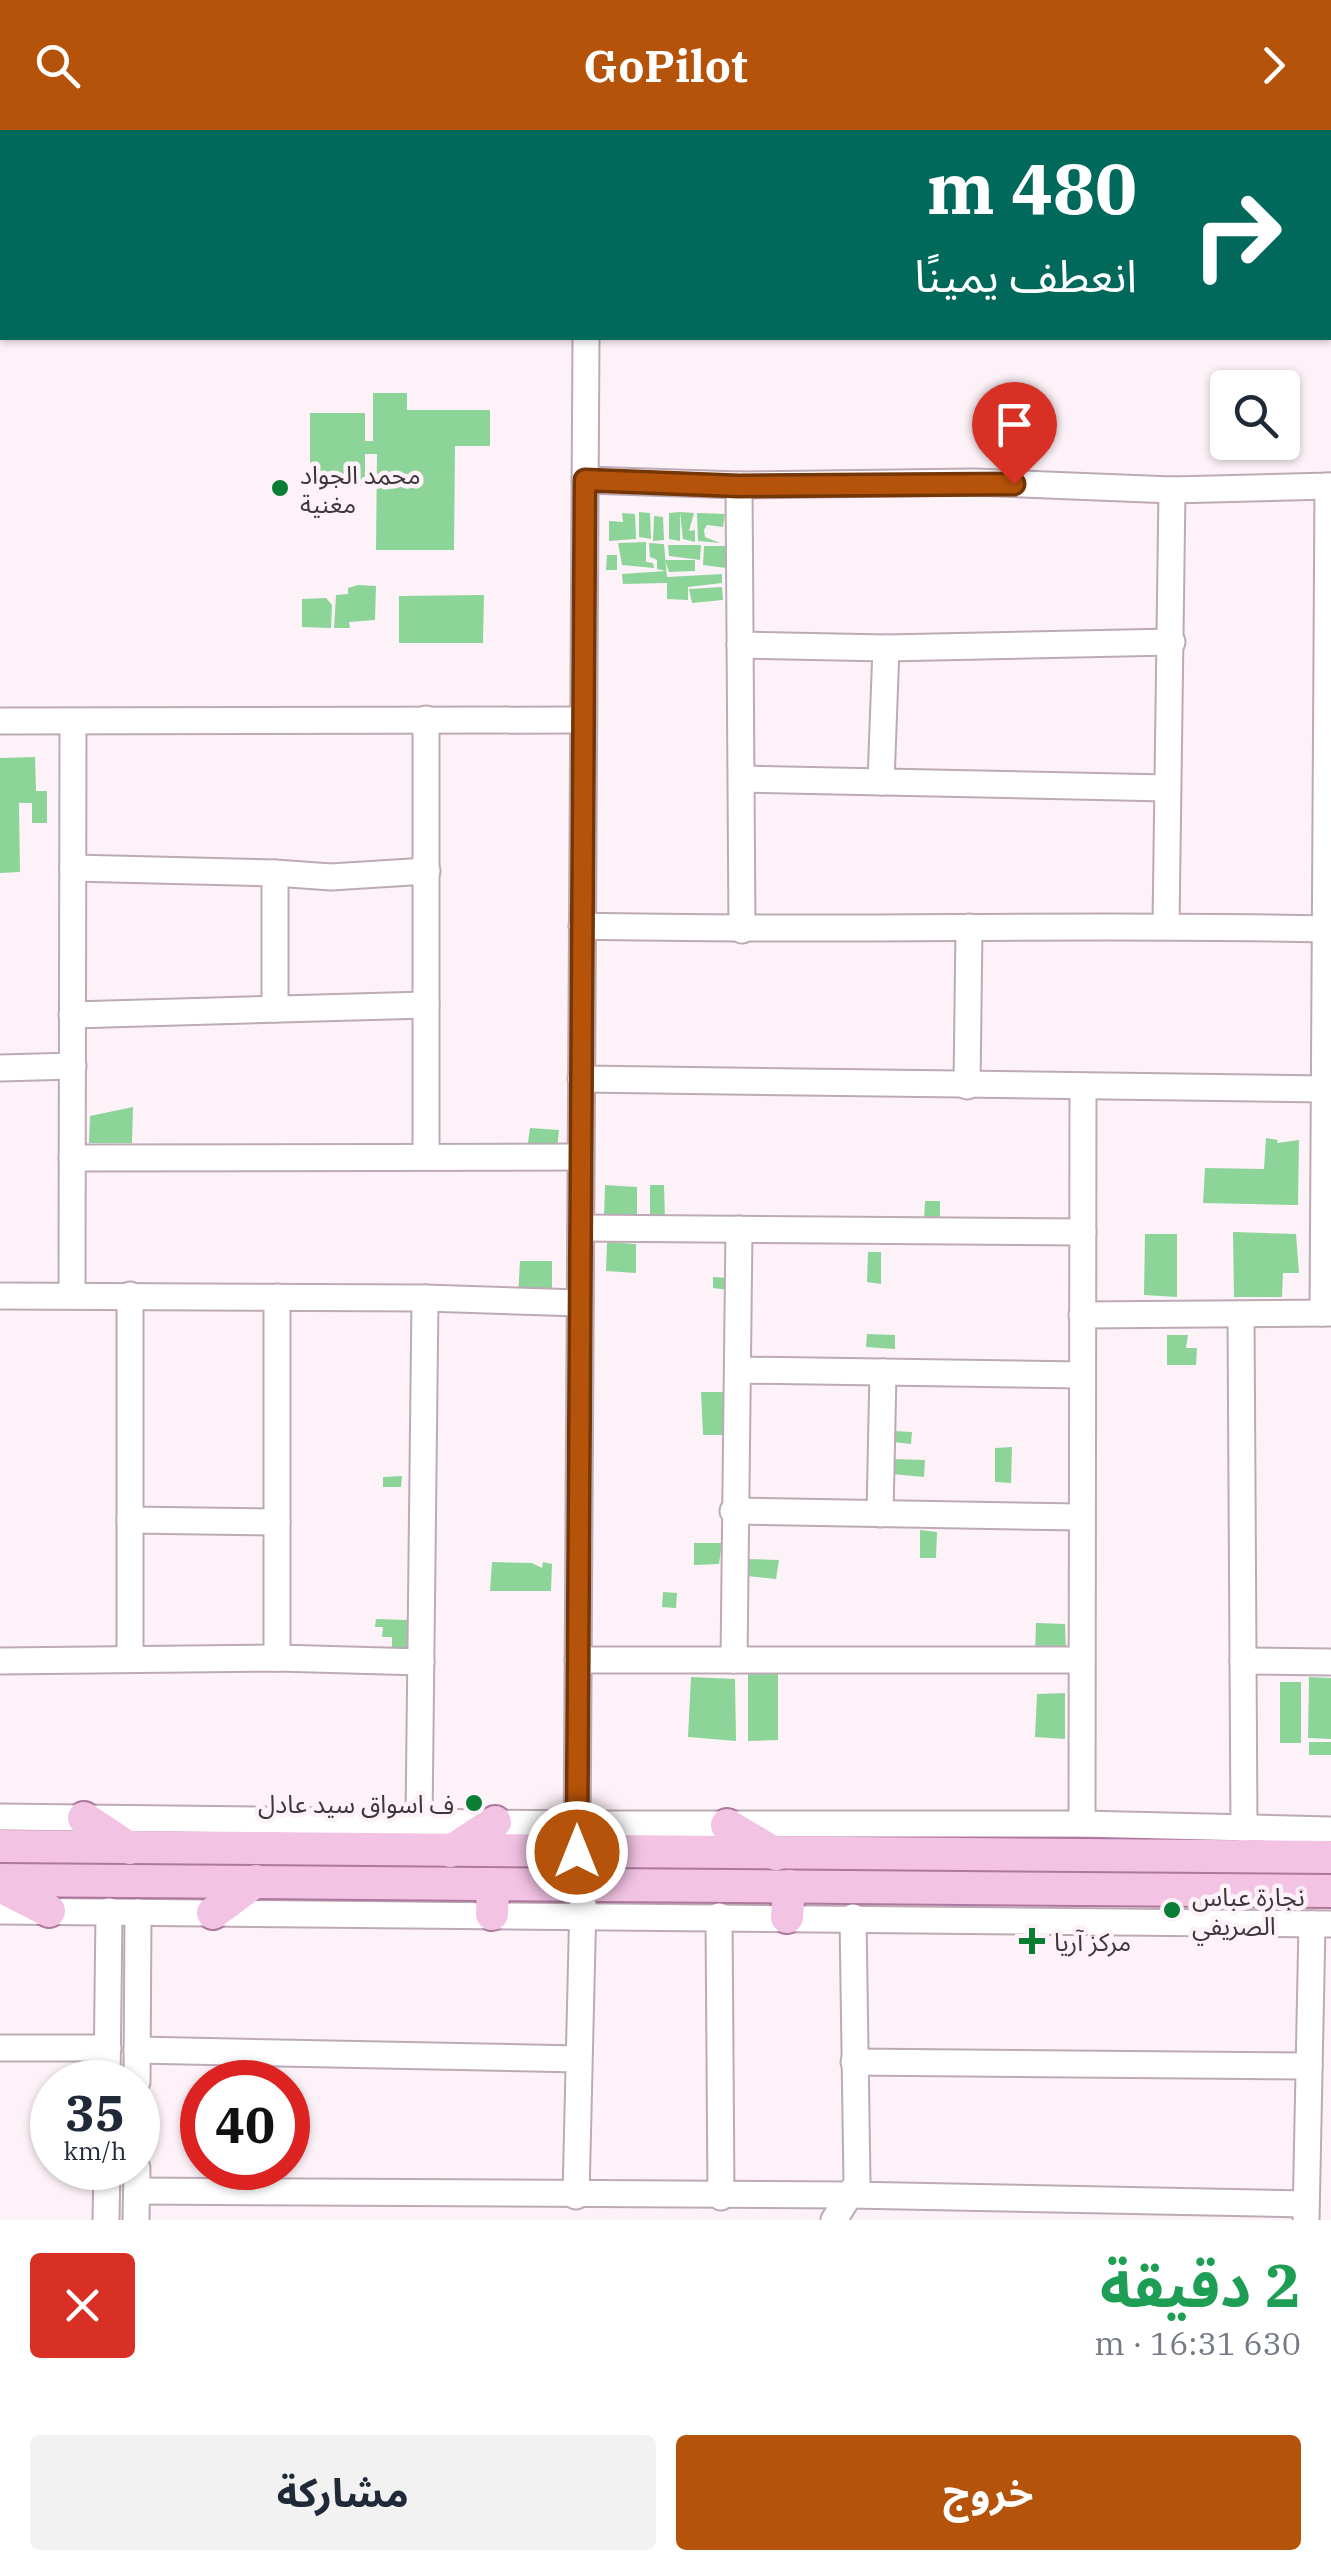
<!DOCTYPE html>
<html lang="ar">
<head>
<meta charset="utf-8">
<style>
	:root { --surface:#fff; --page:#f2f2f3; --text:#1f2937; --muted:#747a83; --accent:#b45309 }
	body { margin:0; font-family:"IBM Plex Serif","Noto Sans Arabic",serif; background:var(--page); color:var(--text); direction:rtl; height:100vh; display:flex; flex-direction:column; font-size:38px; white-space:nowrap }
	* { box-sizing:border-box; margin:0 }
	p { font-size:32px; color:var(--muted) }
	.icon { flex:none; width:55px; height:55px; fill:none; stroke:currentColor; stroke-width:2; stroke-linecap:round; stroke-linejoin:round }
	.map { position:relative; height:2090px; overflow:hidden; direction:ltr }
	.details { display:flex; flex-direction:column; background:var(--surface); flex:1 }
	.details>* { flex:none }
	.hud { position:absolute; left:0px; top:0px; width:1332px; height:210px; box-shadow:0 2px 8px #0004; direction:rtl; background:#00695c; color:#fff; overflow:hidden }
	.buttons { position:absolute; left:1210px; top:240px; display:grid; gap:20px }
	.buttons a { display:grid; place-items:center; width:90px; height:90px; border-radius:10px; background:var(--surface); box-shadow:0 2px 8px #0004; font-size:50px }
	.speed { position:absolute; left:30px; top:1930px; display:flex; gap:20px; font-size:50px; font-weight:700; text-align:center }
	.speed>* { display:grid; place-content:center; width:130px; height:130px; border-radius:50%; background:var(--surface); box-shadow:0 2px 8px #0004; line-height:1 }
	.speed small { font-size:25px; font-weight:400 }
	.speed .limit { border:15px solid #d22; background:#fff; color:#111 }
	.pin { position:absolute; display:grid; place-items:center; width:85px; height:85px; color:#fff; margin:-102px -42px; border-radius:50% 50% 50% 0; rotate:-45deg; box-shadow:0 0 10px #0007 }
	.pin .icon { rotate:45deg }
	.me { position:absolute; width:110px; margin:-55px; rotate:0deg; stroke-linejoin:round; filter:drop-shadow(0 0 8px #0008) }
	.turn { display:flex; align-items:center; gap:35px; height:210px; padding:0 30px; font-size:45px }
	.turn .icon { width:130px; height:130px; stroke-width:2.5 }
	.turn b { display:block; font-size:70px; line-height:85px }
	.round { display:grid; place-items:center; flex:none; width:105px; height:105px; border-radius:10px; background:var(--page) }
	.head { display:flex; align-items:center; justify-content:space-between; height:170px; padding:0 30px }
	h1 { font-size:60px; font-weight:700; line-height:75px; color:#1e9e55 }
	.cta { display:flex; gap:20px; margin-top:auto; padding:20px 30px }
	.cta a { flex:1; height:115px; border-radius:10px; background:var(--accent); color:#fff; font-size:40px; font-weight:700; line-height:115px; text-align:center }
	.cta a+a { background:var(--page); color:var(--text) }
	header { display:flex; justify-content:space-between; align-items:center; height:130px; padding:0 30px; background:var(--accent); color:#fff; font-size:45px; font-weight:700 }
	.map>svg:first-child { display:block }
	.green { fill:#e7b3d5 }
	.building { fill:#8cd498 }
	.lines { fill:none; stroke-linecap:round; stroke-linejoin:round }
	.minor-casing { stroke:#bdaab6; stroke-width:29 }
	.major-casing { stroke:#ad789c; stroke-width:36 }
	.minor { stroke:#fff; stroke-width:25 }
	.major { stroke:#f2c3e3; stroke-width:32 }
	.route-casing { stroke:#753606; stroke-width:25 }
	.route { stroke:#b45309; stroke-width:18 }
	.poi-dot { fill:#097d34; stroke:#fef2f9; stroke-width:4 }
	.labels { text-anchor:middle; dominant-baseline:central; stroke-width:9; stroke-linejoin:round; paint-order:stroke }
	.poi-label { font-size:25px; fill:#3d363b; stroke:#fef2f9; text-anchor:start }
</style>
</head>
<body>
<header><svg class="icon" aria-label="forward" viewBox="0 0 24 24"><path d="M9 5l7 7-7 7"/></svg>GoPilot<svg class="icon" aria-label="search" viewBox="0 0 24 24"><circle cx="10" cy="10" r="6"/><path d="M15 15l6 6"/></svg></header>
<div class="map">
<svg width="1331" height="2090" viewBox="0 0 1331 2090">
	<rect width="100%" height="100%" fill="#fef2f9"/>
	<path class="green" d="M 1066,0 L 1275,0 L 1066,2 Z"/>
	<g class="building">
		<path d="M 373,263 L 407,263 L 407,280 L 490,280 L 490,316 L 455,316 L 454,420 L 376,420 L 377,324 L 365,324 L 365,356 L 310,356 L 310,283 L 365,283 L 365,311 L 373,311 Z"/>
		<path d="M 639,382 L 650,383 L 651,409 L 639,407 Z"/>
		<path d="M 680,382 L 680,411 L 669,409 L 669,383 Z"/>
		<path d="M 680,382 L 694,383 L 689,401 L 695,400 L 695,412 L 683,409 Z"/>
		<path d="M 622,383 L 635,384 L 636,409 L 609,411 L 609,391 L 623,392 Z"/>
		<path d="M 697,383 L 725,384 L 723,397 L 707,395 L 704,400 L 705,407 L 720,413 L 698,411 Z"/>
		<path d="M 654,386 L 663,387 L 664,410 L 653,411 Z"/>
		<path d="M 646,412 L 646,432 L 653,433 L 654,438 L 622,435 L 618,413 Z"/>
		<path d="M 649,413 L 664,414 L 667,447 L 722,444 L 722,453 L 688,457 L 688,470 L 667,469 L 667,453 L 623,454 L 622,444 L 666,441 L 657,439 L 657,430 L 650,427 Z"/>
		<path d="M 668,415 L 701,415 L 700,430 L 669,426 Z"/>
		<path d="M 704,416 L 725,416 L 726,438 L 703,435 Z"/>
		<path d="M 607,425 L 617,425 L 617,440 L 606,440 Z"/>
		<path d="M 665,430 L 695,430 L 695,441 L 669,442 Z"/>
		<path d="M 358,455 L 376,456 L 375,490 L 349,492 L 350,498 L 334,498 L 336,465 L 348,464 L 348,458 Z"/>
		<path d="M 722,457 L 723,470 L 692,473 L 689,459 Z"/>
		<path d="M 484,465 L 483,513 L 399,513 L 399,466 Z"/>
		<path d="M 326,468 L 332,475 L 331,498 L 302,497 L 302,469 Z"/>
		<path d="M 35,627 L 36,661 L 47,661 L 47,693 L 32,693 L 32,673 L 19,673 L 20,742 L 0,743 L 0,628 Z"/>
		<path d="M 133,977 L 132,1013 L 89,1013 L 90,986 Z"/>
		<path d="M 530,998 L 559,1000 L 557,1020 L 527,1020 Z"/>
		<path d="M 1266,1008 L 1278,1010 L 1277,1013 L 1299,1010 L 1298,1075 L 1203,1073 L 1205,1038 L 1264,1039 Z"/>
		<path d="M 605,1055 L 637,1057 L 637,1088 L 604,1087 Z"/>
		<path d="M 650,1055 L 664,1055 L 665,1090 L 650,1090 Z"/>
		<path d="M 925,1071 L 940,1071 L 940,1092 L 924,1092 Z"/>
		<path d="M 1233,1102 L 1296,1104 L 1299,1143 L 1283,1143 L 1282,1167 L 1234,1167 Z"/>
		<path d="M 1145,1104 L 1177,1104 L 1177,1167 L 1144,1165 Z"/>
		<path d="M 607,1112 L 636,1114 L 636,1143 L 606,1141 Z"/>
		<path d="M 868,1122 L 881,1122 L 881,1154 L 867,1152 Z"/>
		<path d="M 520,1131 L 552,1131 L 552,1166 L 518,1166 Z"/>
		<path d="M 713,1147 L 729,1148 L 728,1160 L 713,1158 Z"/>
		<path d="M 867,1204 L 895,1205 L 895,1219 L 866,1217 Z"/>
		<path d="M 1167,1205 L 1188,1205 L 1186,1218 L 1197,1218 L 1196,1235 L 1167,1235 Z"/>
		<path d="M 701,1262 L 723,1262 L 724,1305 L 703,1305 Z"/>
		<path d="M 894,1301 L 912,1302 L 911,1314 L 893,1312 Z"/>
		<path d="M 1012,1317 L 1011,1353 L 995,1352 L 995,1318 Z"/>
		<path d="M 892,1329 L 925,1330 L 924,1347 L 892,1344 Z"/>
		<path d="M 402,1346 L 401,1357 L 383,1357 L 383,1347 Z"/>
		<path d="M 920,1400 L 937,1402 L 936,1428 L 920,1428 Z"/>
		<path d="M 694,1413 L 722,1413 L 719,1434 L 694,1435 Z"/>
		<path d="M 747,1429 L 779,1430 L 776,1449 L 747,1446 Z"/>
		<path d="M 492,1432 L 532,1433 L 542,1438 L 543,1432 L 552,1434 L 551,1461 L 490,1461 Z"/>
		<path d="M 663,1462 L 677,1463 L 676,1478 L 662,1477 Z"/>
		<path d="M 376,1489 L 408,1490 L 409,1519 L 392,1519 L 392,1507 L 382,1507 L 383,1497 L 375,1497 Z"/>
		<path d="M 1036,1493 L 1065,1494 L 1066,1522 L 1035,1521 Z"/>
		<path d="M 748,1538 L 778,1538 L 778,1610 L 748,1611 Z"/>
		<path d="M 691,1547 L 735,1549 L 736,1611 L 688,1607 Z"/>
		<path d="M 1309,1547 L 1331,1548 L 1331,1609 L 1308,1608 Z"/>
		<rect x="1280" y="1552" width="21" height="61"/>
		<path d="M 1065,1563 L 1065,1609 L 1035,1607 L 1037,1564 Z"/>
		<rect x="1309" y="1612" width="22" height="13"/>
	</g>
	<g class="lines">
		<g class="minor-casing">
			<g id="minor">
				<path d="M 135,2 L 135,0"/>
				<path d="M 283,2 L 283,0"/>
				<path d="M 425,2 L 425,0"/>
				<path d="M 590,2 L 590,0"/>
				<path d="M 0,151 L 2,151"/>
				<path d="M 585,350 L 739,355 L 974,352 L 1172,360 L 1331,356"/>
				<path d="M 739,355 L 742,800"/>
				<path d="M 740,515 L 886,518 L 1172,512"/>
				<path d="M 0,591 L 581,590"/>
				<path d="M 742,649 L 1167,658"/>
				<path d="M 881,652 L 886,518"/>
				<path d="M 73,738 L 275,743 L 331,747 L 427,741"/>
				<path d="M 1166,795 L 1172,360"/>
				<path d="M 582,796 C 830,802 1078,793 1326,799"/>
				<path d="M 275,879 L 275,743"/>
				<path d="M 72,885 L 426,875"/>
				<path d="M 0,938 L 73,936"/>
				<path d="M 581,949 L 1325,959"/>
				<path d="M 967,956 L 969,797"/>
				<path d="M 426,1027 L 426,589"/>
				<path d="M 72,1028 L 581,1027"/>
				<path d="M 581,1098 L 1083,1102"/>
				<path d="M 72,1165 L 73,592"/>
				<path d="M 0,1166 L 425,1168 L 580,1173"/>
				<path d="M 277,1167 L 277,1528"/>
				<path d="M 1323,1183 L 1328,356"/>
				<path d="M 1082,1185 L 1331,1183"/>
				<path d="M 1241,1185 L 1244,1699"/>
				<path d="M 738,1240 L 1082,1245"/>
				<path d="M 733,1381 L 1080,1387"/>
				<path d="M 880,1384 L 883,1242"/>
				<path d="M 130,1390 L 277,1392"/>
				<path d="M 130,1529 L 130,1165"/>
				<path d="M 578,1530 L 1080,1530"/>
				<path d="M 734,1530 L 739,1099"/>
				<path d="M 0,1531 L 277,1528 L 421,1532"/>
				<path d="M 1243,1531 L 1331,1532"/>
				<path d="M 0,1687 L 577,1694 L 1082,1694 L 1331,1700"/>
				<path d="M 419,1690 L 425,1168"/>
				<path d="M 1082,1694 L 1083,958"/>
				<path d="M 577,1722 L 586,208"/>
				<path d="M 0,1781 L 1331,1794"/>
				<path d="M 719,1786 L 721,2067"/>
				<path d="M 0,1918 L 108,1918"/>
				<path d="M 137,1920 L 578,1929"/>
				<path d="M 854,1932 L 1309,1936"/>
				<path d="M 107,1952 L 109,1781"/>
				<path d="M 137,1952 L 138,1782"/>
				<path d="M 137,2061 L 850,2065 L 1306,2074"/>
				<path d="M 576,2066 L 583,1771"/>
				<path d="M 106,2090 L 107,2038"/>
				<path d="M 136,2090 L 137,2038"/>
				<path d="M 834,2090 L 857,2053 L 853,1787"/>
				<path d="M 1306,2090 L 1312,1794"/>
			</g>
		</g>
		<g class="major-casing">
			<g id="major">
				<path d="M 84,1688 L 129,1718"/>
				<path d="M 727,1695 L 776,1724"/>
				<path d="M 0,1716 L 1331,1727"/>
				<path d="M 451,1721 L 495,1692"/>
				<path d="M 0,1750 L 1331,1761"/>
				<path d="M 0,1756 L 49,1781"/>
				<path d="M 213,1783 L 256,1751"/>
				<path d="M 492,1784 L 493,1754"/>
				<path d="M 787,1787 L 789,1756"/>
			</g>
		</g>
		<use href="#minor" class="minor"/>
		<use href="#major" class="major"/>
	</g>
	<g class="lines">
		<g class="route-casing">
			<path id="route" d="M 577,1722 L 585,350 L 739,356 L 1014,354"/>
		</g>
		<use href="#route" class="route"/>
	</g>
	<g class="poi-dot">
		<circle cx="280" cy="358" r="10"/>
		<circle cx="474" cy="1673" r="10"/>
		<circle cx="1172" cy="1780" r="10"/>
		<path d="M1027 1796h10v10h10v10h-10v10h-10v-10h-10v-10h10z"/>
	</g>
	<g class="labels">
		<g class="poi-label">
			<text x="300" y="344">محمد الجواد<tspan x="300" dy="29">مغنية</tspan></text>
			<text x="454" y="1673" text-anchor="end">ف اسواق سيد عادل</text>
			<text x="1192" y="1766">نجارة عباس<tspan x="1192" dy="29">الصريفي</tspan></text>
			<text x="1054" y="1811">مركز آريا</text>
		</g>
	</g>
</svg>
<div class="buttons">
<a><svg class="icon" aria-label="search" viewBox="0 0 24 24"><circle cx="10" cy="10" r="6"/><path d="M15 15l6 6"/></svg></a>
</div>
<div class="speed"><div>35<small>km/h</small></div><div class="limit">40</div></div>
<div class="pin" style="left:1014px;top:354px;background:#d93025"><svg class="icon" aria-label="arrive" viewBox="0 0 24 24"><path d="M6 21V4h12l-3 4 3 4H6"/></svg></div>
<svg class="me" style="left:577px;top:1722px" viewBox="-20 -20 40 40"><circle r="17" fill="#b45309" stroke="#fff" stroke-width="3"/><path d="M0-11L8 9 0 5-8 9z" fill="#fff"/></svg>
<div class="hud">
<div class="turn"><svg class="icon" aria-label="right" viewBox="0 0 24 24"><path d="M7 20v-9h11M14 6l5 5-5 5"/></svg><div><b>480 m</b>انعطف يمينًا</div></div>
</div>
</div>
<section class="details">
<div class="head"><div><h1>2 دقيقة</h1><p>630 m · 16:31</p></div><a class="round" style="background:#d93025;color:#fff"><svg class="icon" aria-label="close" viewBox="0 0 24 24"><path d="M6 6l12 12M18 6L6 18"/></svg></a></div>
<div class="cta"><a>خروج</a><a>مشاركة</a></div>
</section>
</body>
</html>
